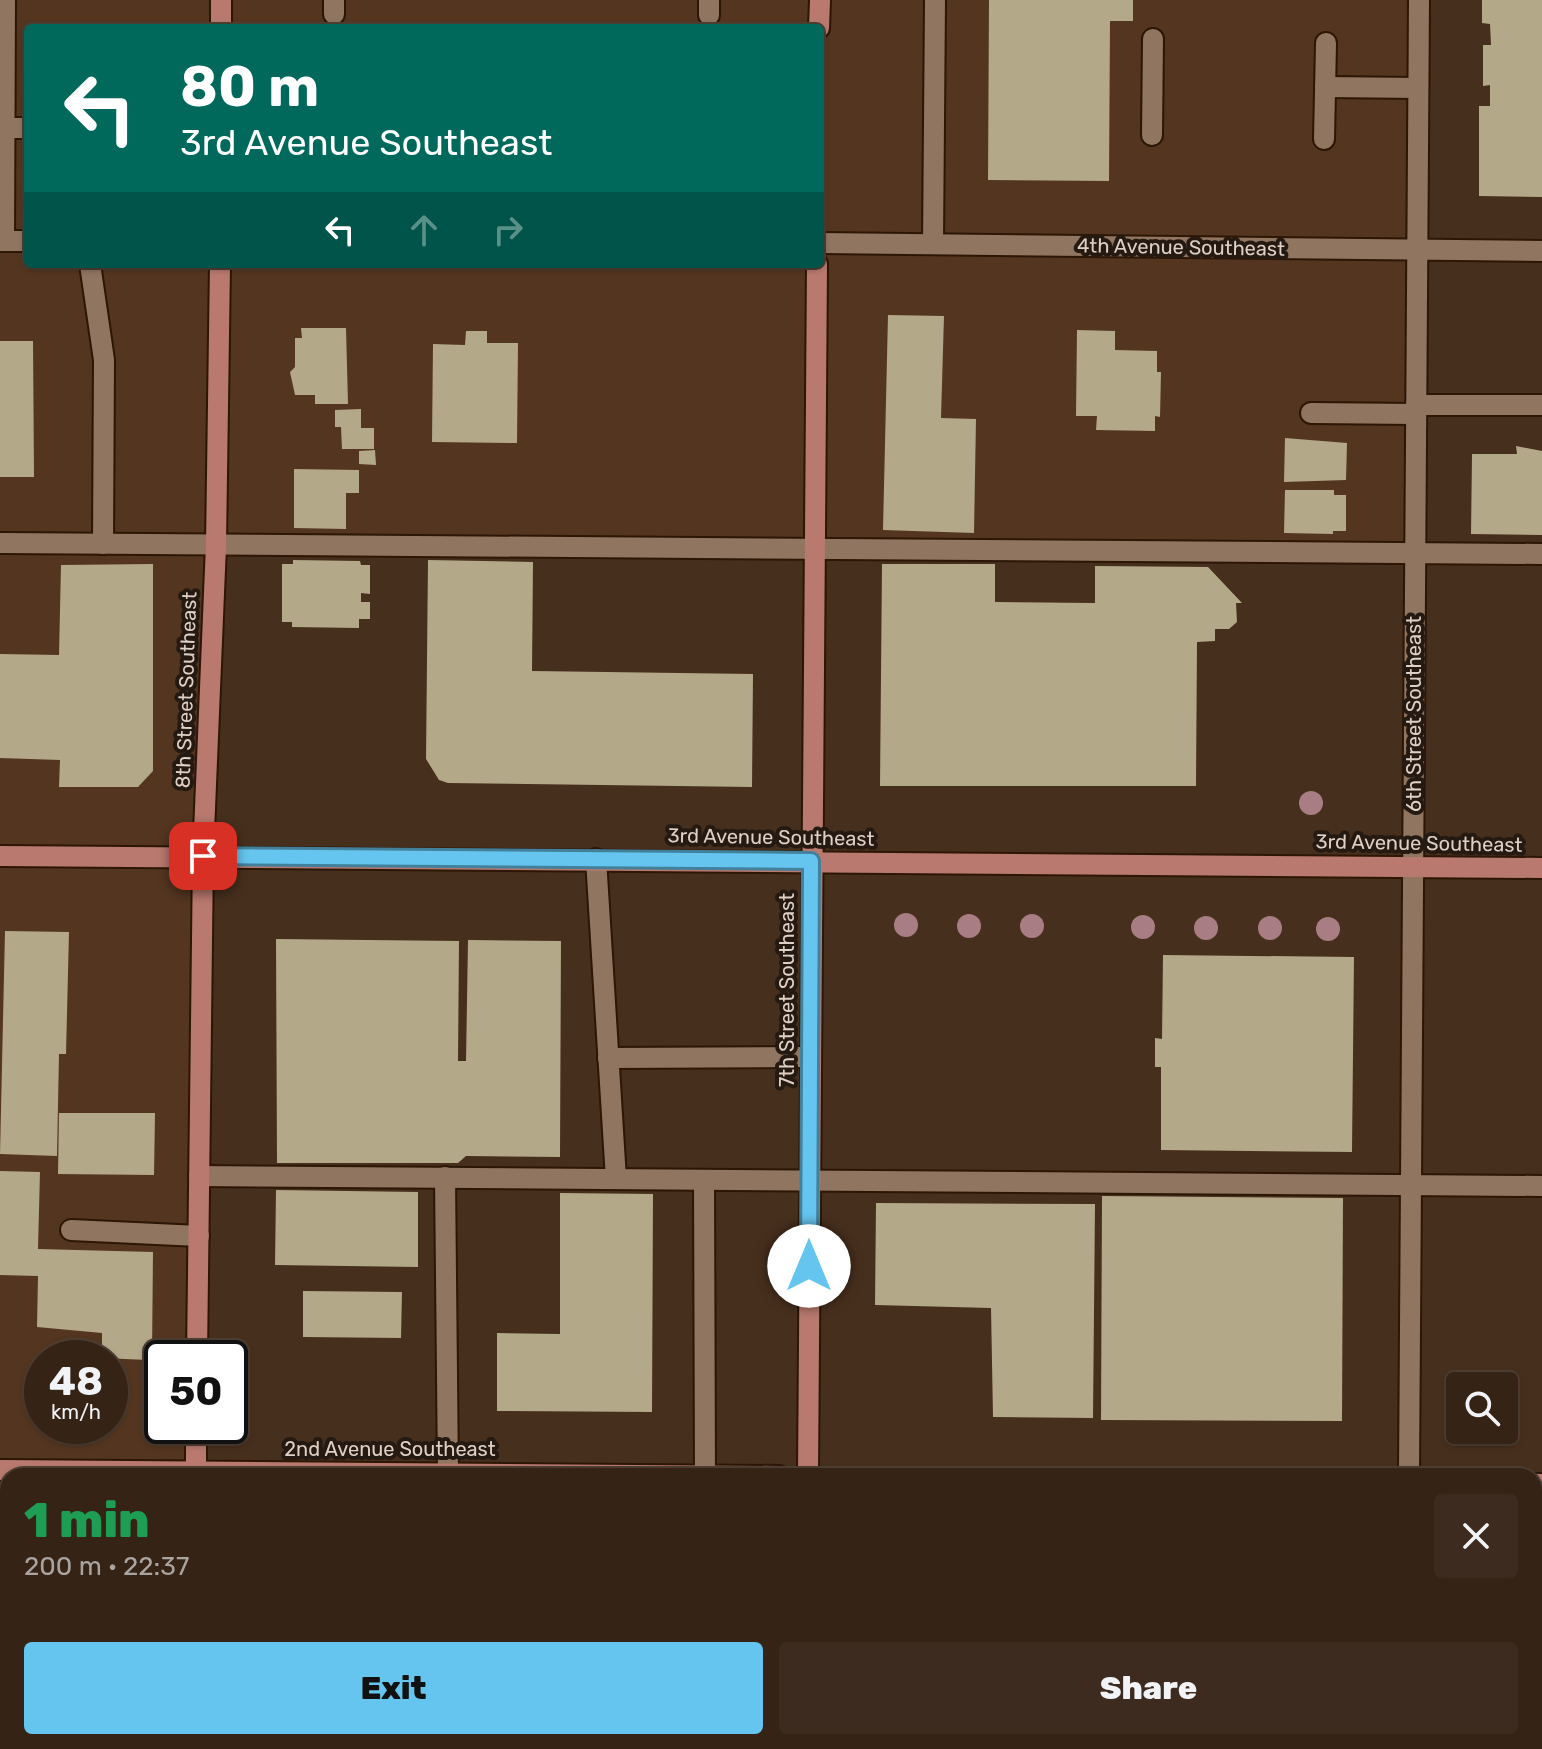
<!DOCTYPE html>
<html lang="en">
<head>
<meta charset="utf-8">
<style>
	:root { --surface:#352316; --page:#3d2b1f; --text:#f1f3f6; --muted:#aaa4a1; --line:#4f4035; --accent:#65c5ee }
	body { margin:0; font-family:Rubik,sans-serif; background:var(--page); color:var(--text); height:100vh; display:flex; flex-direction:column; font-size:30px; white-space:nowrap }
	* { box-sizing:border-box; margin:0 }
	p { font-size:26px; color:var(--muted) }
	.icon { flex:none; width:44px; height:44px; fill:none; stroke:currentColor; stroke-width:2; stroke-linecap:round; stroke-linejoin:round }
	.map { position:relative; flex:1; overflow:hidden }
	.drawer { position:absolute; left:0px; top:1468px; width:1542px; height:282px; display:flex; flex-direction:column; background:var(--surface); border-radius:24px 24px 0 0; box-shadow:0 2px 6px #0004,0 0 0 2px var(--line) }
	.drawer>* { flex:none }
	.hud { position:absolute; left:24px; top:24px; width:800px; height:244px; border-radius:8px; box-shadow:0 2px 6px #0004,0 0 0 2px var(--line); background:#00695c; color:#fff; overflow:hidden }
	.buttons { position:absolute; left:1446px; top:1372px; display:grid; gap:16px }
	.buttons a { display:grid; place-items:center; width:72px; height:72px; border-radius:8px; background:var(--surface); box-shadow:0 2px 6px #0004,0 0 0 2px var(--line); font-size:40px }
	.speed { position:absolute; left:24px; top:1340px; display:flex; gap:16px; font-size:40px; font-weight:700; text-align:center }
	.speed>* { display:grid; place-content:center; width:104px; height:104px; border-radius:50%; background:var(--surface); box-shadow:0 2px 6px #0004,0 0 0 2px var(--line); line-height:1 }
	.speed small { font-size:20px; font-weight:400 }
	.speed .limit { border:4px solid #111; border-radius:12px; background:#fff; color:#111 }
	.pin { position:absolute; display:grid; place-items:center; width:68px; height:68px; color:#fff; margin:-34px; border-radius:16px; box-shadow:0 4px 12px #0006 }
	.me { position:absolute; width:88px; margin:-44px; rotate:0deg; stroke-linejoin:round; filter:drop-shadow(0 0 6px #0008) }
	.turn { display:flex; align-items:center; gap:28px; height:168px; padding:0 24px; font-size:36px }
	.turn .icon { width:104px; height:104px; stroke-width:2.5 }
	.turn b { display:block; font-size:56px; line-height:68px }
	.lanes { display:flex; align-items:center; height:76px; padding:0 24px; background:#0003; justify-content:center; gap:40px; direction:ltr }
	.lanes .off { opacity:.35 }
	.round { display:grid; place-items:center; flex:none; width:84px; height:84px; border-radius:8px; background:var(--page) }
	.head { display:flex; align-items:center; justify-content:space-between; height:136px; padding:0 24px }
	h1 { font-size:48px; font-weight:800; line-height:60px; color:#1e9e55 }
	.button { display:flex; gap:16px; margin-top:auto; padding:16px 24px }
	.button a { flex:1; height:92px; border-radius:8px; background:var(--accent); color:#111; font-size:32px; font-weight:800; line-height:92px; text-align:center }
	.button a+a { background:var(--page); color:var(--text) }
	.map>svg:first-child { display:block }
	.built { fill:#543620; fill-rule:evenodd }
	.building { fill:#b3a888 }
	.lines { fill:none; stroke-linecap:round; stroke-linejoin:round }
	.minor-casing { stroke:#2c1605; stroke-width:24 }
	.major-casing { stroke:#2c1605; stroke-width:24 }
	.minor { stroke:#907561; stroke-width:20 }
	.major { stroke:#b9796f; stroke-width:20 }
	.tree { fill:#a87d84 }
	.route-casing { stroke:#42809b; stroke-width:20 }
	.route { stroke:#65c5ee; stroke-width:14 }
	.labels { text-anchor:middle; dominant-baseline:central; stroke-width:8; stroke-linejoin:round; paint-order:stroke }
	.street-label { font-size:20px; fill:#dfd0c5; stroke:#251a12 }
</style>
</head>
<body>
<div class="map">
<svg width="1542" height="1749" viewBox="0 0 1542 1749">
	<rect width="100%" height="100%" fill="#472f1d"/>
	<path class="built" d="M 0,0 L 1420,0 L 1415,556 L 216,545 L 201,1358 L 162,1358 L 162,1426 L 199,1426 L 198,1476 L 8,1476 L 8,1742 L 193,1742 L 193,1749 L 0,1749 ZM 28,28 L 820,28 L 820,264 L 28,264 ZM 42,1358 L 110,1358 L 110,1426 L 42,1426 Z"/>
	<g class="building">
		<path d="M 989,0 L 1133,0 L 1133,21 L 1110,21 L 1109,181 L 988,180 Z"/>
		<path d="M 1482,0 L 1542,0 L 1542,197 L 1479,196 L 1479,106 L 1490,106 L 1490,85 L 1483,86 L 1483,45 L 1491,45 L 1490,24 L 1482,23 Z"/>
		<path d="M 888,315 L 944,316 L 941,418 L 976,419 L 974,533 L 883,530 Z"/>
		<path d="M 301,328 L 346,328 L 348,404 L 315,404 L 315,395 L 295,395 L 290,372 L 295,367 L 295,338 L 302,338 Z"/>
		<path d="M 1077,330 L 1115,331 L 1115,350 L 1157,351 L 1157,372 L 1161,372 L 1160,417 L 1155,416 L 1155,431 L 1096,430 L 1097,416 L 1076,416 Z"/>
		<path d="M 466,331 L 487,331 L 487,343 L 518,343 L 517,443 L 432,442 L 433,344 L 465,345 Z"/>
		<path d="M 0,341 L 33,341 L 34,477 L 0,477 Z"/>
		<path d="M 361,409 L 361,428 L 374,428 L 374,449 L 342,449 L 341,427 L 335,427 L 335,410 Z"/>
		<path d="M 1285,438 L 1347,443 L 1346,480 L 1284,482 Z"/>
		<path d="M 1516,446 L 1542,451 L 1542,535 L 1471,534 L 1472,454 L 1517,454 Z"/>
		<path d="M 375,450 L 376,465 L 359,464 L 359,451 Z"/>
		<path d="M 294,469 L 359,470 L 359,493 L 346,493 L 346,529 L 294,528 Z"/>
		<path d="M 1285,490 L 1334,490 L 1334,495 L 1346,495 L 1346,531 L 1333,531 L 1333,534 L 1284,533 Z"/>
		<path d="M 293,560 L 360,561 L 361,565 L 370,565 L 370,594 L 361,593 L 361,602 L 370,602 L 370,619 L 359,619 L 359,628 L 292,627 L 292,622 L 282,622 L 282,564 L 293,564 Z"/>
		<path d="M 428,560 L 533,562 L 532,671 L 753,674 L 752,787 L 448,783 L 439,780 L 426,759 Z"/>
		<path d="M 153,564 L 153,771 L 138,787 L 59,787 L 60,760 L 0,758 L 0,654 L 59,655 L 61,565 Z"/>
		<path d="M 882,564 L 995,564 L 995,602 L 1095,603 L 1095,566 L 1208,567 L 1242,603 L 1236,603 L 1237,622 L 1229,629 L 1215,629 L 1215,641 L 1197,642 L 1196,786 L 880,786 Z"/>
		<path d="M 5,931 L 69,932 L 66,1054 L 59,1054 L 57,1156 L 0,1154 Z"/>
		<path d="M 276,939 L 459,941 L 458,1061 L 466,1061 L 468,940 L 561,941 L 560,1157 L 466,1156 L 458,1163 L 277,1163 Z"/>
		<path d="M 1163,955 L 1354,957 L 1352,1152 L 1161,1150 L 1161,1067 L 1155,1067 L 1155,1038 L 1162,1039 Z"/>
		<path d="M 59,1113 L 155,1113 L 154,1175 L 58,1174 Z"/>
		<path d="M 0,1171 L 40,1172 L 38,1249 L 153,1252 L 152,1356 L 148,1360 L 102,1358 L 102,1333 L 37,1327 L 38,1276 L 0,1275 Z"/>
		<path d="M 276,1190 L 418,1192 L 418,1267 L 275,1265 Z"/>
		<path d="M 560,1193 L 653,1194 L 652,1412 L 497,1411 L 497,1333 L 560,1334 Z"/>
		<path d="M 1102,1196 L 1343,1198 L 1342,1421 L 1101,1420 Z"/>
		<path d="M 876,1203 L 1095,1204 L 1093,1418 L 993,1417 L 991,1308 L 875,1305 Z"/>
		<path d="M 303,1291 L 402,1292 L 401,1338 L 303,1337 Z"/>
		<rect x="1534" y="1554" width="8" height="148"/>
		<rect x="0" y="1592" width="8" height="119"/>
		<path d="M 39,1742 L 79,1742 L 78,1749 L 39,1749 Z"/>
		<rect x="300" y="1742" width="169" height="7"/>
		<path d="M 697,1742 L 727,1742 L 727,1749 L 696,1749 Z"/>
		<path d="M 874,1742 L 1347,1742 L 1347,1749 L 873,1749 Z"/>
	</g>
	<g class="lines">
		<g class="minor-casing">
			<g id="minor">
				<path d="M 334,0 L 334,14"/>
				<path d="M 709,15 L 709,0"/>
				<path d="M 1325,87 L 1418,88"/>
				<path d="M 0,128 L 28,128"/>
				<path d="M 1152,135 L 1153,39"/>
				<path d="M 1324,139 L 1326,43"/>
				<path d="M 0,241 L 28,241"/>
				<path d="M 4,241 L 5,0"/>
				<path d="M 820,243 L 1542,251"/>
				<path d="M 933,244 L 935,0"/>
				<path d="M 90,264 L 104,360 L 103,544"/>
				<path d="M 1416,405 L 1542,405"/>
				<path d="M 1311,413 L 1416,414"/>
				<path d="M 0,543 L 1542,554"/>
				<path d="M 596,859 L 616,1179"/>
				<path d="M 608,1058 L 810,1057"/>
				<path d="M 199,1176 L 1542,1186"/>
				<path d="M 445,1177 L 448,1474"/>
				<path d="M 704,1180 L 705,1476"/>
				<path d="M 71,1230 L 199,1236"/>
				<path d="M 1409,1476 L 1419,0"/>
				<path d="M 1406,1749 L 1406,1742"/>
			</g>
		</g>
		<g class="major-casing">
			<g id="major">
				<path d="M 221,28 L 221,0"/>
				<path d="M 819,28 L 820,0"/>
				<path d="M 0,856 L 1542,868"/>
				<path d="M 197,1358 L 203,856 L 216,545 L 220,264"/>
				<path d="M 0,1470 L 779,1476"/>
				<path d="M 196,1476 L 196,1426"/>
				<path d="M 808,1476 L 817,264"/>
				<path d="M 1534,1484 L 1542,1484"/>
				<path d="M 193,1749 L 193,1742"/>
				<path d="M 807,1749 L 807,1742"/>
			</g>
		</g>
		<use href="#minor" class="minor"/>
		<use href="#major" class="major"/>
	</g>
	<g class="tree">
		<circle cx="1311" cy="803" r="12"/>
		<circle cx="906" cy="925" r="12"/>
		<circle cx="969" cy="926" r="12"/>
		<circle cx="1032" cy="926" r="12"/>
		<circle cx="1143" cy="927" r="12"/>
		<circle cx="1206" cy="928" r="12"/>
		<circle cx="1270" cy="928" r="12"/>
		<circle cx="1328" cy="929" r="12"/>
	</g>
	<g class="lines">
		<g class="route-casing">
			<path id="route" d="M 203,856 L 811,861 L 809,1266"/>
		</g>
		<use href="#route" class="route"/>
	</g>
	<g class="labels">
		<g class="street-label">
			<text transform="translate(1181 247) rotate(1)">4th Avenue Southeast</text>
			<text transform="translate(186 690) rotate(-88)">8th Street Southeast</text>
			<text transform="translate(1414 714) rotate(-90)">6th Street Southeast</text>
			<text transform="translate(771 837) rotate(1)">3rd Avenue Southeast</text>
			<text transform="translate(1419 843) rotate(1)">3rd Avenue Southeast</text>
			<text transform="translate(787 990) rotate(-90)">7th Street Southeast</text>
			<text x="390" y="1449">2nd Avenue Southeast</text>
		</g>
	</g>
</svg>
<div class="buttons">
<a><svg class="icon" aria-label="search" viewBox="0 0 24 24"><circle cx="10" cy="10" r="6"/><path d="M15 15l6 6"/></svg></a>
</div>
<div class="speed"><div>48<small>km/h</small></div><div class="limit">50</div></div>
<div class="pin" style="left:203px;top:856px;background:#d93025"><svg class="icon" aria-label="arrive" viewBox="0 0 24 24"><path d="M6 21V4h12l-3 4 3 4H6"/></svg></div>
<svg class="me" style="left:809px;top:1266px" viewBox="-20 -20 40 40"><circle r="19" fill="#fff"/><path d="M0-13L10 11 0 6-10 11z" fill="#65c5ee"/></svg>
<div class="hud">
<div class="turn"><svg class="icon" aria-label="left" viewBox="0 0 24 24"><path d="M17 20v-9H6M10 6l-5 5 5 5"/></svg><div><b>80 m</b>3rd Avenue Southeast</div></div>
<div class="lanes"><svg class="icon" aria-label="left" viewBox="0 0 24 24"><path d="M17 20v-9H6M10 6l-5 5 5 5"/></svg><svg class="icon off" aria-label="ahead" viewBox="0 0 24 24"><path d="M12 20V5M6 11l6-6 6 6"/></svg><svg class="icon off" aria-label="right" viewBox="0 0 24 24"><path d="M7 20v-9h11M14 6l5 5-5 5"/></svg></div>
</div>
<section class="drawer">
<div class="head"><div><h1>1 min</h1><p>200 m · 22:37</p></div><a class="round"><svg class="icon" aria-label="close" viewBox="0 0 24 24"><path d="M6 6l12 12M18 6L6 18"/></svg></a></div>
<div class="button"><a>Exit</a><a>Share</a></div>
</section>
</div>
</body>
</html>
